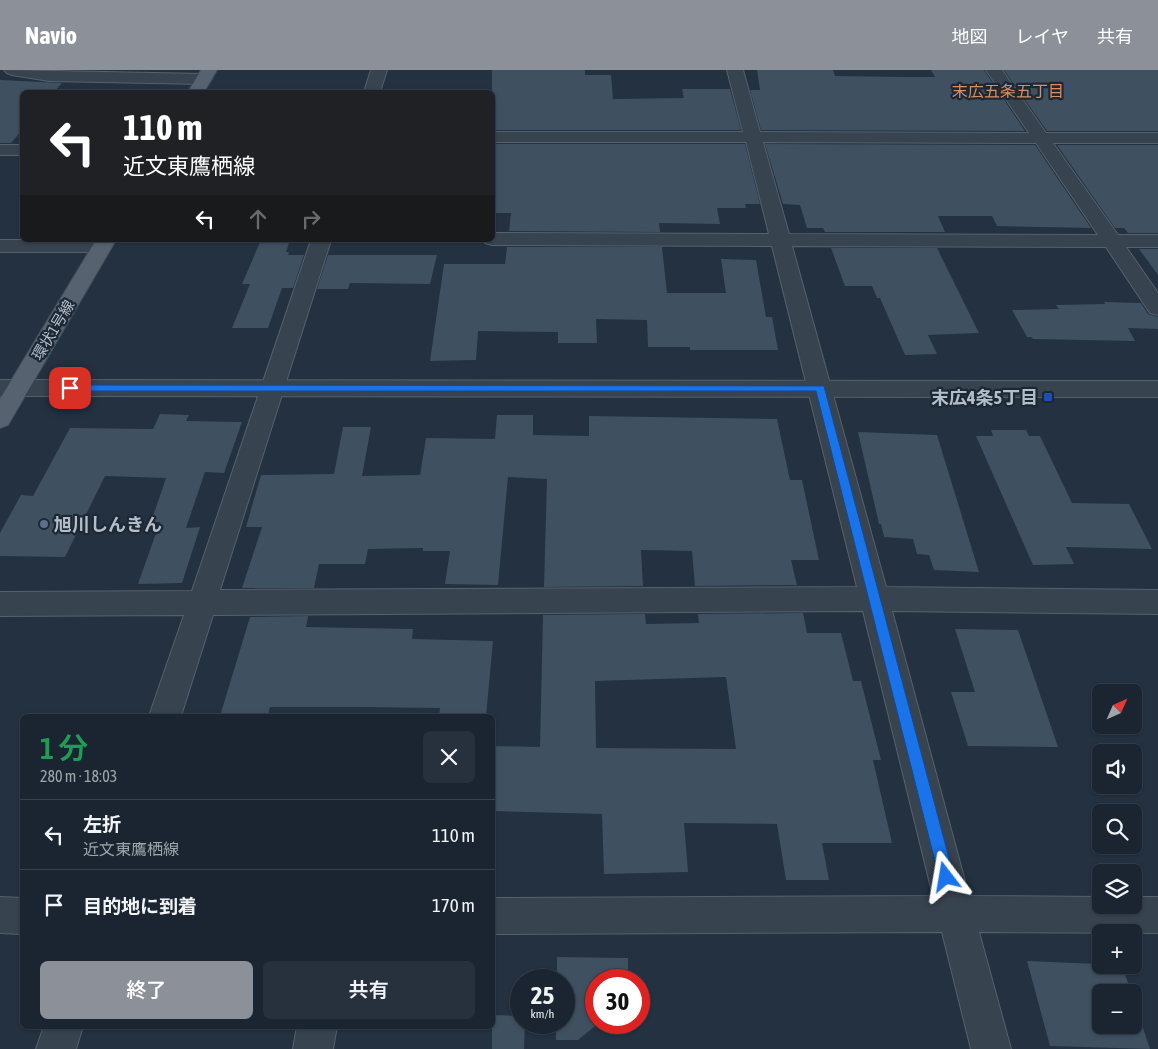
<!DOCTYPE html>
<html lang="ja">
<head>
<meta charset="utf-8">
<style>
	:root { --surface:#1a2531; --page:#27313d; --text:#f1f3f6; --muted:#9fa5ab; --line:#38424d; --accent:#8c9099 }
	body { margin:0; font-family:"Asap Condensed","Noto Sans JP",sans-serif; background:var(--page); color:var(--text); height:100vh; display:flex; flex-direction:column; font-size:19px; white-space:nowrap }
	* { box-sizing:border-box; margin:0 }
	p { font-size:16px; color:var(--muted) }
	.icon { flex:none; width:28px; height:28px; fill:none; stroke:currentColor; stroke-width:2; stroke-linecap:round; stroke-linejoin:round }
	.map { position:relative; flex:1; overflow:hidden }
	.drawer { position:absolute; left:20px; top:644px; width:475px; height:315px; display:flex; flex-direction:column; background:var(--surface); border-radius:8px; box-shadow:0 1px 4px #0004,0 0 0 1px var(--line) }
	.drawer>* { flex:none }
	.hud { position:absolute; left:20px; top:20px; width:475px; height:152px; border-radius:8px; box-shadow:0 1px 4px #0004,0 0 0 1px var(--line); background:#202124; color:#fff; overflow:hidden }
	.needle { width:32px; rotate:45deg }
	.controls { position:absolute; left:1092px; top:614px; display:grid; gap:10px }
	.controls a { display:grid; place-items:center; width:50px; height:50px; border-radius:8px; background:var(--surface); box-shadow:0 1px 4px #0004,0 0 0 1px var(--line); font-size:25px }
	.speed { position:absolute; left:510px; top:899px; display:flex; gap:10px; font-size:25px; font-weight:700; text-align:center }
	.speed>* { display:grid; place-content:center; width:65px; height:65px; border-radius:50%; background:var(--surface); box-shadow:0 1px 4px #0004,0 0 0 1px var(--line); line-height:1 }
	.speed small { font-size:12px; font-weight:400 }
	.speed .limit { border:8px solid #d22; background:#fff; color:#111 }
	.pin { position:absolute; display:grid; place-items:center; width:42px; height:42px; color:#fff; margin:-21px; border-radius:10px; box-shadow:0 2px 8px #0006 }
	.me { position:absolute; width:55px; margin:-28px; rotate:346deg; stroke-linejoin:round; filter:drop-shadow(0 0 4px #0008) }
	.turn { display:flex; align-items:center; gap:18px; height:105px; padding:0 20px; font-size:22px }
	.turn .icon { width:65px; height:65px; stroke-width:2.5 }
	.turn b { display:block; font-size:35px; line-height:42px }
	.lanes { display:flex; align-items:center; height:48px; padding:0 20px; background:#0003; justify-content:center; gap:25px; direction:ltr }
	.lanes .off { opacity:.35 }
	.round { display:grid; place-items:center; flex:none; width:52px; height:52px; border-radius:8px; background:var(--page) }
	.summary { display:flex; align-items:center; justify-content:space-between; height:85px; padding:0 20px }
	h1 { font-size:30px; font-weight:600; line-height:38px; color:#1e9e55 }
	.action { display:flex; gap:10px; margin-top:auto; padding:10px 20px }
	.action a { flex:1; height:58px; border-radius:8px; background:var(--accent); color:#fff; font-size:20px; font-weight:600; line-height:58px; text-align:center }
	.action a+a { background:var(--page); color:var(--text) }
	ul { padding:0; list-style:none }
	li { display:flex; align-items:center; gap:15px; height:70px; padding:0 20px; border-top:1px solid var(--line) }
	li div { flex:1 }
	li b { display:block; font-size:19px }
	li em { font-style:normal }
	header { display:flex; align-items:center; gap:30px; box-sizing:border-box; height:70px; padding:0 25px; background:var(--accent); color:#fff }
	header strong { font-size:24px }
	nav { display:flex; gap:28px; margin-inline-start:auto; font-size:18px }
	.map>svg:first-child { display:block }
	.building { fill:#3f5060; fill-rule:evenodd }
	.lines { fill:none; stroke-linecap:round; stroke-linejoin:round }
	.minor-casing { stroke:#56616e; stroke-width:2 }
	.tertiary-casing { stroke:#56616e; stroke-width:2 }
	.primary-casing { stroke:#414c59; stroke-width:2 }
	.minor { fill:#384350; fill-rule:evenodd }
	.tertiary { fill:#384350; fill-rule:evenodd }
	.primary { fill:#566270; fill-rule:evenodd }
	.route { fill:#1a73e8; stroke:#114b97 }
	.transit-dot { fill:#1a4fb4; stroke:#1d2835; stroke-width:2 }
	.service-dot { fill:#5c6f8a; stroke:#1d2835; stroke-width:2 }
	.labels { text-anchor:middle; dominant-baseline:central; stroke-width:4.5; stroke-linejoin:round; paint-order:stroke }
	.far-street-label { font-size:15px; fill:#b4becb; stroke:#1d2835 }
	.far-neighbourhood-label { font-size:16px; fill:#db8e5f; stroke:#1d2835 }
	.poi-label { font-size:18px; font-weight:bold; fill:#b4becb; stroke:#1d2835; text-anchor:end }
</style>
</head>
<body>
<header>
<strong>Navio</strong>
<nav><a>地図</a><a>レイヤ</a><a>共有</a></nav>
</header>
<div class="map">
<svg width="1158" height="979" viewBox="0 0 1158 979">
	<rect width="100%" height="100%" fill="#233141"/>
	<g class="building">
		<path d="M 492,0 L 585,0 L 585,5 L 611,5 L 613,29 L 684,28 L 682,19 L 730,19 L 741,60 L 492,60 Z"/>
		<path d="M 757,0 L 833,0 L 835,6 L 907,7 L 935,7 L 931,0 L 984,0 L 1025,61 L 761,60 L 750,20 L 760,20 Z"/>
		<path d="M 1004,0 L 1158,0 L 1158,61 L 1047,61 Z"/>
		<path d="M 0,10 L 62,13 L 54,22 L 22,22 L 22,60 L 11,73 L 0,73 Z"/>
		<path d="M 492,74 L 745,74 L 760,134 L 745,134 L 746,138 L 717,138 L 720,154 L 659,153 L 660,162 L 509,161 L 511,143 L 492,143 Z"/>
		<path d="M 765,74 L 1035,75 L 1091,158 L 997,156 L 992,146 L 938,146 L 945,162 L 825,162 L 823,158 L 807,158 L 800,135 L 783,134 Z"/>
		<path d="M 1057,75 L 1158,75 L 1158,163 L 1128,163 L 1124,158 L 1115,158 Z"/>
		<path d="M 261,170 L 290,170 L 286,182 L 289,182 L 288,185 L 304,185 L 293,218 L 282,218 L 268,258 L 232,258 L 250,214 L 242,214 Z"/>
		<path d="M 507,177 L 662,177 L 667,223 L 726,223 L 721,189 L 756,190 L 766,247 L 772,247 L 778,280 L 690,280 L 690,277 L 648,277 L 647,250 L 596,249 L 597,273 L 558,273 L 558,262 L 478,261 L 476,290 L 430,291 L 444,194 L 505,194 Z"/>
		<path d="M 831,178 L 937,178 L 979,263 L 928,265 L 937,284 L 905,285 L 880,228 L 877,228 L 872,216 L 845,216 Z"/>
		<path d="M 1139,179 L 1158,179 L 1158,205 Z"/>
		<path d="M 328,185 L 437,185 L 430,214 L 350,213 L 348,219 L 317,219 Z"/>
		<path d="M 1104,232 L 1141,233 L 1148,244 L 1158,247 L 1158,259 L 1128,258 L 1135,271 L 1033,269 L 1031,267 L 1027,267 L 1012,240 L 1059,239 L 1056,235 L 1105,234 Z"/>
		<path d="M 160,344 L 189,345 L 186,351 L 242,352 L 224,403 L 205,402 L 186,458 L 200,457 L 182,513 L 138,514 L 160,452 L 151,452 L 166,408 L 105,406 L 65,487 L 0,486 L 0,463 L 21,425 L 33,426 L 70,358 L 153,359 Z"/>
		<path d="M 497,345 L 533,345 L 533,365 L 589,366 L 589,346 L 777,349 L 790,410 L 802,410 L 819,490 L 791,490 L 797,515 L 695,516 L 692,481 L 641,480 L 643,516 L 544,517 L 547,409 L 508,407 L 498,515 L 445,514 L 450,481 L 423,481 L 423,478 L 368,479 L 365,494 L 319,494 L 314,518 L 242,518 L 262,457 L 246,457 L 261,405 L 334,404 L 343,357 L 371,357 L 362,406 L 420,405 L 426,368 L 495,369 Z"/>
		<path d="M 991,360 L 1026,360 L 1029,366 L 1040,366 L 1072,433 L 1129,434 L 1152,479 L 1066,477 L 1074,494 L 1033,495 L 976,366 L 993,366 Z"/>
		<path d="M 858,362 L 937,365 L 979,502 L 934,500 L 929,485 L 917,484 L 913,469 L 884,467 L 881,454 L 879,454 Z"/>
		<path d="M 803,543 L 807,563 L 841,563 L 853,611 L 861,611 L 881,690 L 873,690 L 892,773 L 822,773 L 829,810 L 786,810 L 777,754 L 684,753 L 688,802 L 604,804 L 602,744 L 492,741 L 492,676 L 540,677 L 543,545 L 645,544 L 646,554 L 699,553 L 698,544 ZM 726,607 L 736,679 L 596,678 L 595,611 Z"/>
		<path d="M 308,546 L 306,557 L 413,559 L 412,569 L 493,571 L 486,646 L 439,646 L 440,638 L 359,637 L 270,637 L 268,646 L 220,646 L 250,547 Z"/>
		<path d="M 955,559 L 1018,560 L 1058,677 L 968,676 L 951,622 L 975,622 Z"/>
		<path d="M 557,887 L 628,888 L 628,910 L 596,910 L 596,952 L 600,952 L 578,970 L 556,970 L 556,952 L 564,952 L 564,910 L 557,910 Z"/>
		<path d="M 1027,891 L 1122,895 L 1131,922 L 1101,922 L 1101,955 L 1134,955 L 1134,931 L 1150,979 L 1050,976 Z"/>
		<path d="M 492,945 L 521,946 L 521,952 L 525,952 L 524,979 L 492,979 Z"/>
	</g>
	<g class="lines">
		<g class="minor-casing">
			<g id="minor">
				<path d="M 4,0 L 204,4 L 209,6 L 212,9 L 209,12 L 204,14 L 49,11 L 12,5 L 7,3 Z"/>
				<path d="M 371,0 L 387,0 L 380,22 L 364,22 Z"/>
				<path d="M 727,0 L 743,0 L 760,62 L 1029,63 L 986,0 L 1002,0 L 1046,63 L 1158,63 L 1158,73 L 1053,73 L 1118,165 L 1158,165 L 1158,177 L 1126,177 L 1158,223 L 1158,245 L 1150,243 L 1106,177 L 792,176 L 886,517 L 1158,520 L 1158,544 L 892,541 L 969,826 L 1101,827 L 1101,835 L 1134,835 L 1134,827 L 1158,827 L 1158,863 L 979,862 L 1011,979 L 971,979 L 942,862 L 492,864 L 492,828 L 933,826 L 863,541 L 213,545 L 181,646 L 149,646 L 184,545 L 0,546 L 0,522 L 192,521 L 311,170 L 331,170 L 220,520 L 857,517 L 772,176 L 492,175 L 485,173 L 483,170 L 492,170 L 492,163 L 769,164 L 746,72 L 492,72 L 492,62 L 743,62 ZM 763,72 L 1036,73 L 1098,165 L 789,164 Z"/>
				<rect x="0" y="75" width="22" height="10"/>
				<path d="M 0,170 L 102,170 L 109,172 L 112,176 L 109,180 L 102,182 L 0,182 Z"/>
				<path d="M 0,827 L 22,828 L 22,864 L 0,863 Z"/>
				<path d="M 44,956 L 83,956 L 76,979 L 36,979 Z"/>
				<path d="M 297,956 L 337,956 L 333,979 L 293,979 Z"/>
			</g>
		</g>
		<g class="tertiary-casing">
			<path id="tertiary" d="M 0,310 L 1158,311 L 1158,327 L 0,326 Z"/>
		</g>
		<g class="primary-casing">
			<g id="primary">
				<path d="M 201,0 L 217,0 L 204,22 L 188,22 Z"/>
				<path d="M 96,170 L 116,170 L 8,355 L 0,358 L 0,329 Z"/>
			</g>
		</g>
		<use href="#minor" class="minor"/>
		<use href="#tertiary" class="tertiary"/>
		<use href="#primary" class="primary"/>
	</g>
	<path class="route" d="M 67,315 L 824,316 L 954,807 L 951,812 L 946,814 L 941,812 L 939,807 L 816,321 L 70,321 L 65,318 Z"/>
	<rect class="transit-dot" x="1043" y="322" width="10" height="10" rx="2.5"/>
	<circle class="service-dot" cx="44" cy="454" r="5"/>
	<g class="labels">
		<g class="far-street-label">
			<text transform="translate(53 260) rotate(-59)">環状1号線</text>
		</g>
		<g class="far-neighbourhood-label">
			<text x="1008" y="21">末広五条五丁目</text>
		</g>
		<g class="poi-label">
			<text x="1038" y="327">末広4条5丁目</text>
			<text x="54" y="454" text-anchor="start">旭川しんきん</text>
		</g>
	</g>
</svg>
<div class="controls">
<a><svg class="needle" viewBox="-14 -14 28 28"><path d="M0-13l5 13h-10z" fill="#e53935"/><path d="M0 13l5-13h-10z" fill="#9fa5ab"/></svg></a>
<a><svg class="icon" aria-label="sound" viewBox="0 0 24 24"><path d="M4 9h4l5-4v14l-5-4H4zM17 9q2 3 0 6"/></svg></a>
<a><svg class="icon" aria-label="search" viewBox="0 0 24 24"><circle cx="10" cy="10" r="6"/><path d="M15 15l6 6"/></svg></a>
<a><svg class="icon" aria-label="layers" viewBox="0 0 24 24"><path d="M12 4l9 5-9 5-9-5zM3 14l9 5 9-5"/></svg></a>
<a>+</a>
<a>−</a>
</div>
<div class="speed"><div>25<small>km/h</small></div><div class="limit">30</div></div>
<div class="pin" style="left:70px;top:318px;background:#d93025"><svg class="icon" aria-label="arrive" viewBox="0 0 24 24"><path d="M6 21V4h12l-3 4 3 4H6"/></svg></div>
<svg class="me" style="left:946px;top:807px" viewBox="-20 -20 40 40"><path d="M0-17L14 15 0 8-14 15z" fill="#1a73e8" stroke="#fff" stroke-width="4"/></svg>
<div class="hud">
<div class="turn"><svg class="icon" aria-label="left" viewBox="0 0 24 24"><path d="M17 20v-9H6M10 6l-5 5 5 5"/></svg><div><b>110 m</b>近文東鷹栖線</div></div>
<div class="lanes"><svg class="icon" aria-label="left" viewBox="0 0 24 24"><path d="M17 20v-9H6M10 6l-5 5 5 5"/></svg><svg class="icon off" aria-label="ahead" viewBox="0 0 24 24"><path d="M12 20V5M6 11l6-6 6 6"/></svg><svg class="icon off" aria-label="right" viewBox="0 0 24 24"><path d="M7 20v-9h11M14 6l5 5-5 5"/></svg></div>
</div>
<section class="drawer">
<div class="summary"><div><h1>1 分</h1><p>280 m · 18:03</p></div><a class="round"><svg class="icon" aria-label="close" viewBox="0 0 24 24"><path d="M6 6l12 12M18 6L6 18"/></svg></a></div>
<ul>
<li><svg class="icon" aria-label="left" viewBox="0 0 24 24"><path d="M17 20v-9H6M10 6l-5 5 5 5"/></svg><div><b>左折</b><p>近文東鷹栖線</p></div><em>110 m</em></li>
<li><svg class="icon" aria-label="arrive" viewBox="0 0 24 24"><path d="M6 21V4h12l-3 4 3 4H6"/></svg><div><b>目的地に到着</b></div><em>170 m</em></li>
</ul>
<div class="action"><a>終了</a><a>共有</a></div>
</section>
</div>
</body>
</html>
